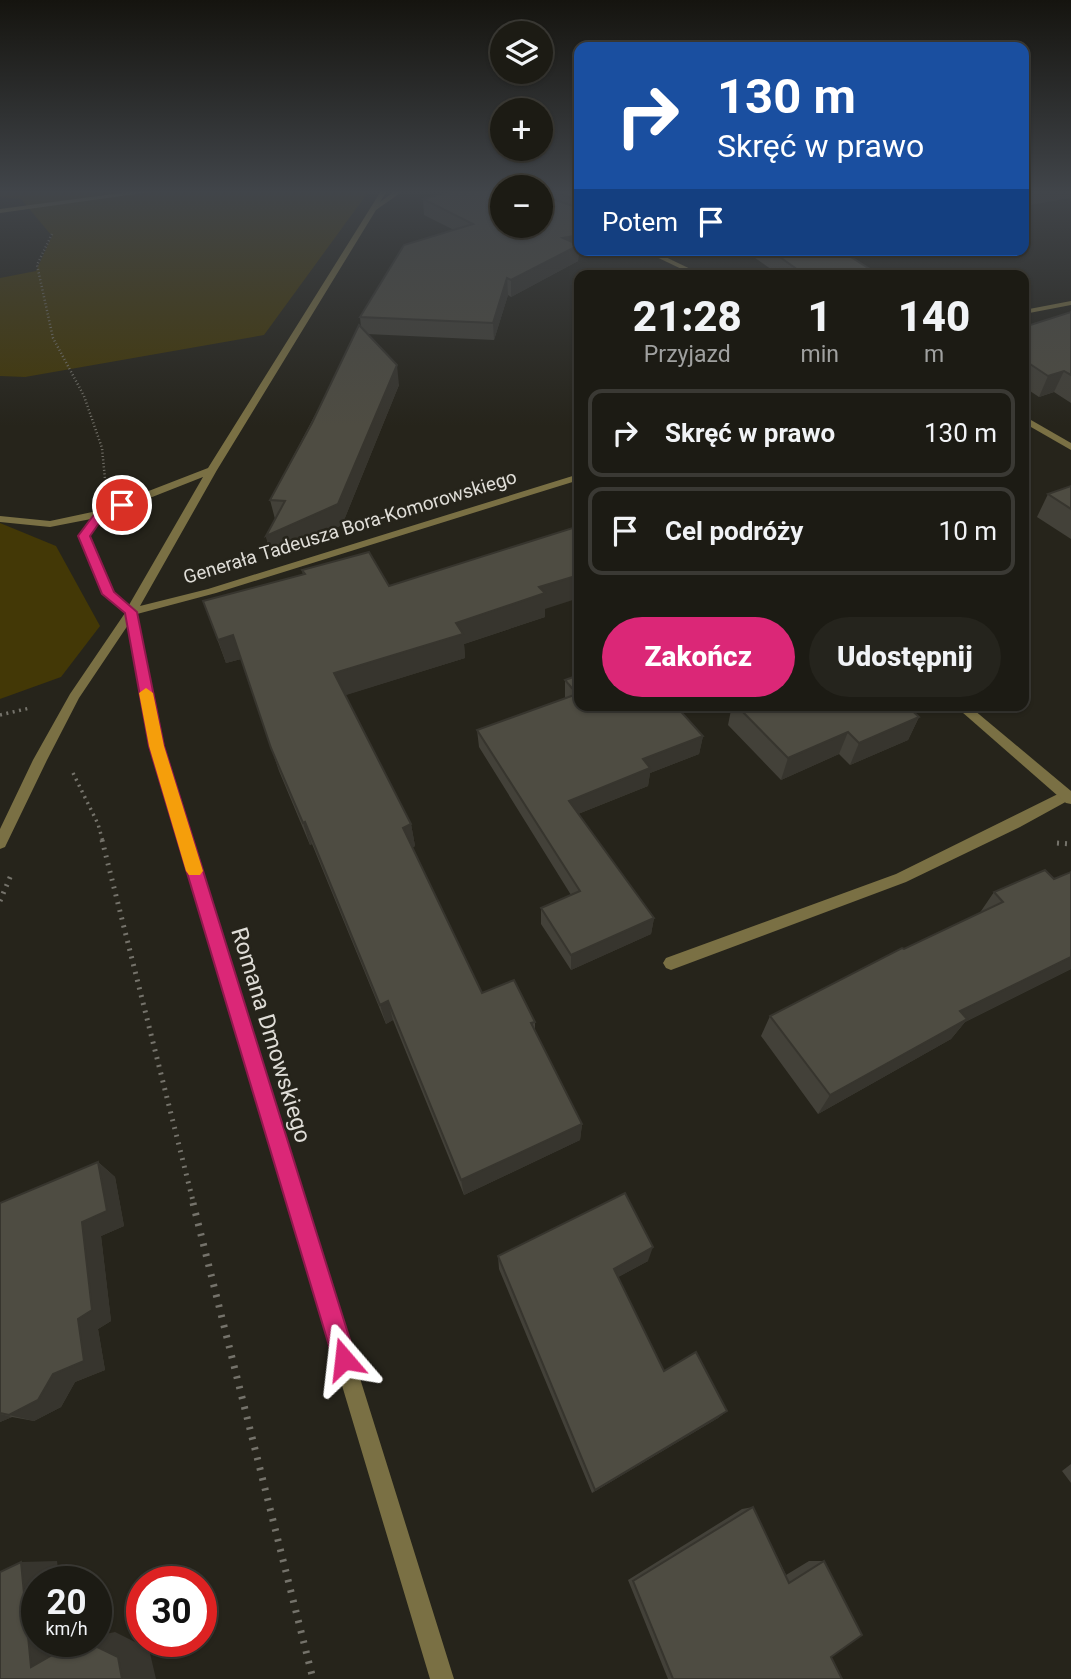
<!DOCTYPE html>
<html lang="pl">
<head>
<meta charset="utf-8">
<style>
	:root { --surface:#1c1b14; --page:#25241d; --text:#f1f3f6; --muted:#a0a1a0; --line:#3a3934; --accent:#db2777 }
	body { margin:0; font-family:Roboto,sans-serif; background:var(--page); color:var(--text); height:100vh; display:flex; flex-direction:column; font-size:26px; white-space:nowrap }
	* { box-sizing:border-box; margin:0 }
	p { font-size:23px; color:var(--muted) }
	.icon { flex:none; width:38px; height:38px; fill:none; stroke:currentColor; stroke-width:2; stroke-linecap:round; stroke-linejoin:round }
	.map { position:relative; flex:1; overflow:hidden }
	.side { position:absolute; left:574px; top:270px; width:455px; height:441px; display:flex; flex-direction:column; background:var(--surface); border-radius:14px; box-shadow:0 2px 5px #0004,0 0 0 2px var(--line) }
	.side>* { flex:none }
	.top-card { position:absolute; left:574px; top:42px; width:455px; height:214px; border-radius:14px; box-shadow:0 2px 5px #0004,0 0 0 2px var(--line); background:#1a4fa0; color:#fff; overflow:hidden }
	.buttons { position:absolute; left:490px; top:21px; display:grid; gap:14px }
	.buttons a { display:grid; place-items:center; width:63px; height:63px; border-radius:50%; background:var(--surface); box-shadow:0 2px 5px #0004,0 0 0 2px var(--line); font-size:35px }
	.speed { position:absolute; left:21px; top:1566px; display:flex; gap:14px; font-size:35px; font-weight:700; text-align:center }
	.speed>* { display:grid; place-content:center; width:91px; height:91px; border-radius:50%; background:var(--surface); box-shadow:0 2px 5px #0004,0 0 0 2px var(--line); line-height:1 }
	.speed small { font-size:18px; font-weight:400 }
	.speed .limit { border:10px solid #d22; background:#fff; color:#111 }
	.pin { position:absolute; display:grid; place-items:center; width:60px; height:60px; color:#fff; margin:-30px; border:4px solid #fff; border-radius:50%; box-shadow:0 2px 7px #0007 }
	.me { position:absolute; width:77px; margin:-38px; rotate:343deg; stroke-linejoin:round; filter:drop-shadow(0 0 5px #0008) }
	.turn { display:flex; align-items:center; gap:24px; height:147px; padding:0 28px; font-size:32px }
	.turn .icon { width:91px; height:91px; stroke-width:2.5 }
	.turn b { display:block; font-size:49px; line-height:60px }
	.then { display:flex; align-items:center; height:66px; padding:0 28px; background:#0003; gap:14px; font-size:26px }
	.eta { display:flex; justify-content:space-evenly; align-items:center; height:119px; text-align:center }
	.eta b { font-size:42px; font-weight:800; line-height:49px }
	.primary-button { display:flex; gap:14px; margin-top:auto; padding:14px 28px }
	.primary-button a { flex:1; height:80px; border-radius:42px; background:var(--accent); color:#fff; font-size:28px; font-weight:800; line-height:80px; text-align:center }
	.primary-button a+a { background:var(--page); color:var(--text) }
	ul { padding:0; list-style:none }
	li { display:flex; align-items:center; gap:21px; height:88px; margin:0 14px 10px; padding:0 14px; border:4px solid var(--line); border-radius:14px }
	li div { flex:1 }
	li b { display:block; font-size:26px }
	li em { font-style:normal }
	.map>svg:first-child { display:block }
	.green { fill:#433806 }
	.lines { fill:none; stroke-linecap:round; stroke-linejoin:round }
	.path-far3 { stroke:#75736b; stroke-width:2.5; stroke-dasharray:1 2.5; stroke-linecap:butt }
	.path-far2 { stroke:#75736b; stroke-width:3.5; stroke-dasharray:2 4.5; stroke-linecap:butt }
	.path-far1 { stroke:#75736b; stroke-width:5; stroke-dasharray:2 6; stroke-linecap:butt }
	.path { stroke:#75736b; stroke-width:7; stroke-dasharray:2.5 8; stroke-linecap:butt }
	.lane { fill:#7a7044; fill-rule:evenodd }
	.street { fill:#7a7044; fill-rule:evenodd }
	.wall { fill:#434139 }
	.shaded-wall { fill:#37352e }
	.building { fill:#4e4c42; stroke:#37352e; stroke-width:2 }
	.route { fill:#db2777; stroke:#8e194d; stroke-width:2 }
	.slow { fill:#f59e0b }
	.labels { text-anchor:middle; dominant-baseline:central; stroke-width:5; stroke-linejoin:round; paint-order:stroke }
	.far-street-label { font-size:19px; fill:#dfddd7; stroke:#26241b }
	.street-label { font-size:23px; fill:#dfddd7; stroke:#26241b }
</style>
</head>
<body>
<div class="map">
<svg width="1071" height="1679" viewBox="0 0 1071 1679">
	<rect width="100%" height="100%" fill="#26241b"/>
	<g class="green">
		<path d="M 0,191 L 369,191 L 264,335 L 25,377 L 0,376 L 0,278 L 36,271 L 52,236 L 21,199 L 0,197 Z"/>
		<path d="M 0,523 L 56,546 L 100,626 L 61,677 L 0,699 Z"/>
	</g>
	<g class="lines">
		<path class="path-far3" d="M 52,234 L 37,265 L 53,338 L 84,396 L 102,448 L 105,479"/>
		<g class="path-far2">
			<path d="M 0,715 L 30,708"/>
			<path d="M 73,773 L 98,824 L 103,842"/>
		</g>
		<g class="path-far1">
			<path d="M 102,840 L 194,1205"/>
			<path d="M 1057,843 L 1071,844"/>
			<path d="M 0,901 L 11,875"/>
		</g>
		<path class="path" d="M 193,1203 L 313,1679"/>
		<path class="lane" d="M 1066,790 L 1071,791 L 1071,799 L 1020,827 L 906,882 L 671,970 L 666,968 L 663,963 L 666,958 L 896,874 Z"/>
		<g class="street">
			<path d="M 136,191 L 157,191 L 0,213 L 0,209 Z"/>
			<path d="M 381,191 L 387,191 L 380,202 L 395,191 L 403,191 L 376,210 L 217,470 L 140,606 L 208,589 L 579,474 L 579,480 L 216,593 L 137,614 L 162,745 L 454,1679 L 430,1679 L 150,745 L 128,625 L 79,698 L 47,760 L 5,847 L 0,849 L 0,829 L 33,760 L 70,694 L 125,613 L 103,594 L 79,535 L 91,519 L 50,527 L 0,522 L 0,516 L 50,521 L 97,511 L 208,468 ZM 203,477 L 129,605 L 114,592 L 89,535 L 104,516 Z"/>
			<path d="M 642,250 L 651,250 L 703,275 L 694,275 Z"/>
			<path d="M 1071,301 L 1071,305 L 1024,314 L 1024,310 Z"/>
			<path d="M 1024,416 L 1071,443 L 1071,450 L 1024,423 Z"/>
			<path d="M 954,705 L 968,705 L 1071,791 L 1071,804 L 1066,803 Z"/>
		</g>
	</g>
	<g class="wall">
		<path d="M 541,191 L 579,191 L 579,250 L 582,250 L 579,251 L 578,261 L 511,297 L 508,295 L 494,340 L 367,334 L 399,385 L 342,525 L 271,557 L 266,536 L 275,519 L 270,500 L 361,328 L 360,317 L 454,230 L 424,215 L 423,199 L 541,226 Z"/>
		<path d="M 744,250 L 840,250 L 879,275 L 779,275 Z"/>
		<path d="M 1071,312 L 1071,403 L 1054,392 L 1039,397 L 1024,387 L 1024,327 Z"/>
		<path d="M 1071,486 L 1071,539 L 1037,517 L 1048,494 Z"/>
		<path d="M 302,570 L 389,586 L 545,609 L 545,617 L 464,644 L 465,658 L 345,695 L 411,824 L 415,846 L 412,848 L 482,993 L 535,1022 L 535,1030 L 582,1124 L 580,1140 L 464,1195 L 393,1020 L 386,1024 L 312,844 L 310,845 L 279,771 L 241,659 L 226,663 L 203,601 L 303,575 Z"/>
		<path d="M 565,680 L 703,736 L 699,754 L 650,773 L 648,786 L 578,814 L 654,918 L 651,934 L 571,970 L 541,924 L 541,908 L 571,895 L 479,747 L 477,730 L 565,699 Z"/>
		<path d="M 732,705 L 906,705 L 919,717 L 908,740 L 850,765 L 839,754 L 781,780 L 728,725 Z"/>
		<path d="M 1071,872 L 1071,969 L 965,1022 L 951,1039 L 818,1114 L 761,1036 L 770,1016 L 904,949 L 979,914 L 994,892 L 1054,879 Z"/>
		<path d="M 98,1162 L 115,1177 L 124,1226 L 101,1236 L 111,1321 L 98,1329 L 105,1370 L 75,1382 L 61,1407 L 34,1421 L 12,1417 L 0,1422 L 0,1203 Z"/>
		<path d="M 498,1256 L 648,1261 L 618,1277 L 664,1371 L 727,1411 L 718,1418 L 592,1493 L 499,1269 Z"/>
		<path d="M 1071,1464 L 1071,1483 L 1062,1471 Z"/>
		<path d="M 753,1507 L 786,1575 L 809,1561 L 824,1561 L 831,1657 L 842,1679 L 668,1679 L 628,1580 L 742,1509 Z"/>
	</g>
	<g class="shaded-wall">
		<path d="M 1028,191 L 1071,191 L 1071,198 L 1024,206 L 1024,192 Z"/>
		<path d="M 579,235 L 579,250 L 582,250 L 579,251 L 578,261 L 511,297 L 511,280 L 563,238 Z"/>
		<path d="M 507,278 L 508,295 L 494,340 L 493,323 Z"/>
		<path d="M 397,365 L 399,385 L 342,525 L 271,557 L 266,536 Z"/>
		<path d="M 1064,371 L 1054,392 L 1039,397 L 1048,376 Z"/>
		<path d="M 579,575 L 579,598 L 545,609 L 545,617 L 464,644 L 465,658 L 340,697 L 334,673 L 539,587 Z"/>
		<path d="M 233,635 L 241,659 L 226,663 L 218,640 Z"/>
		<path d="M 919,717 L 908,740 L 850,765 L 859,743 Z"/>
		<path d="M 848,732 L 839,754 L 781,780 L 788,758 Z"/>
		<path d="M 703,736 L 699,754 L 650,773 L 648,786 L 568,818 L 569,801 L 643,759 Z"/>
		<path d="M 305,822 L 312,844 L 310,845 L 303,823 Z"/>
		<path d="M 411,824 L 415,846 L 407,850 L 403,828 Z"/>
		<path d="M 654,918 L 651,934 L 571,970 L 571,955 Z"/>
		<path d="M 1071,957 L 1071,969 L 965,1022 L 951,1039 L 818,1114 L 830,1095 L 960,1011 Z"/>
		<path d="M 388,1001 L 393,1020 L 386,1024 L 380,1005 Z"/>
		<path d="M 582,1124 L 580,1140 L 464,1195 L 461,1180 Z"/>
		<path d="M 98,1162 L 115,1177 L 124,1226 L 101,1236 L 111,1321 L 98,1329 L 105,1370 L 75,1382 L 61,1407 L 34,1421 L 9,1415 L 78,1319 L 82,1222 Z"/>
		<path d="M 653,1247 L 648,1261 L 611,1281 L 614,1269 Z"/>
		<path d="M 727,1411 L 718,1418 L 592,1493 L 595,1490 Z"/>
		<path d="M 0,1414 L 12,1417 L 0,1422 Z"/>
		<path d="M 57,1561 L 60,1582 L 37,1582 L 37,1642 L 67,1642 L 69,1658 L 31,1667 L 21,1562 Z"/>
		<path d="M 115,1632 L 149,1649 L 156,1679 L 122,1679 L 87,1642 L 96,1642 L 96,1636 Z"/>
	</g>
	<g class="building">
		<path d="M 452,191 L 502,191 L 502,226 L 541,226 L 541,195 L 579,208 L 579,235 L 563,238 L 579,245 L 511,280 L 507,278 L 493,323 L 360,317 L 404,245 L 473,224 L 423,199 Z"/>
		<path d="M 553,191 L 579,191 L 579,201 Z"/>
		<path d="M 770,250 L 840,250 L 879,275 L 805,275 Z"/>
		<path d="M 1071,312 L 1071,375 L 1064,371 L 1048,376 L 1024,360 L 1024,327 Z"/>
		<path d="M 359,325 L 397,365 L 338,504 L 266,536 L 285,501 L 270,500 L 312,423 Z"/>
		<path d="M 1071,486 L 1071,509 L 1048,494 Z"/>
		<path d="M 579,526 L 579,575 L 539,587 L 545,593 L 456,623 L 463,634 L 334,673 L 411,824 L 403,828 L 482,993 L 514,980 L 535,1022 L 531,1023 L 582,1124 L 461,1180 L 388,1001 L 380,1005 L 305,822 L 303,823 L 271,748 L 233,635 L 218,640 L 203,601 L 305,574 L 302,570 L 369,552 L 389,586 Z"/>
		<path d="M 579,675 L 579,705 L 675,705 L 703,736 L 643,759 L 650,768 L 569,801 L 654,918 L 571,955 L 541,908 L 580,891 L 477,730 L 577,694 L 565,680 Z"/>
		<path d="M 736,705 L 906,705 L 919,717 L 859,743 L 848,732 L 788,758 Z"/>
		<path d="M 1045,870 L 1054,879 L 1071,872 L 1071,957 L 960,1011 L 967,1019 L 830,1095 L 770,1016 L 902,948 L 904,949 L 1003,902 L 994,892 Z"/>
		<path d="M 98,1162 L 107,1211 L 82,1222 L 92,1310 L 78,1319 L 84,1361 L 53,1374 L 38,1400 L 9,1415 L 0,1413 L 0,1203 Z"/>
		<path d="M 625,1193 L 653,1247 L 614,1269 L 664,1371 L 696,1352 L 727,1411 L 595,1490 L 498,1256 Z"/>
		<path d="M 753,1507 L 789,1583 L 824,1561 L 862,1635 L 831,1657 L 842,1679 L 673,1679 L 633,1581 Z"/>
		<path d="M 21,1562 L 31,1667 L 75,1642 L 87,1642 L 118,1657 L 122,1679 L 0,1679 L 0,1572 Z"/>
	</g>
	<linearGradient id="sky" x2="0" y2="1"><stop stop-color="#15140f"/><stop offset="0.45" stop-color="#41454a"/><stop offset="1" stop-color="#41454a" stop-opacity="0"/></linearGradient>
	<rect width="1071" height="426" fill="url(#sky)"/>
	<path class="route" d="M 122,502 L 128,505 L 126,507 L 104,516 L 90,536 L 114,592 L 137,612 L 164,746 L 356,1359 L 352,1367 L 344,1370 L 336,1367 L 333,1359 L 149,746 L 125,613 L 102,594 L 78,536 L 96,512 Z"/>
	<path class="slow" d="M 146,688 L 153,693 L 164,746 L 203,871 L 200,875 L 189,875 L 186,871 L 149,746 L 139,693 Z"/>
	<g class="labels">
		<g class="far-street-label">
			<text transform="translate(350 527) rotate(-17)">Generała Tadeusza Bora-Komorowskiego</text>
		</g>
		<g class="street-label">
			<text transform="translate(271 1035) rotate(73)">Romana Dmowskiego</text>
		</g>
	</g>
</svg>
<div class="buttons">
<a><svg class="icon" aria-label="layers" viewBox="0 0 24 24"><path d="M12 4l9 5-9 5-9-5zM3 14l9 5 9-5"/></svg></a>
<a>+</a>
<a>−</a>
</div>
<div class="speed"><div>20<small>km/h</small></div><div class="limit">30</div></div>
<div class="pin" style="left:122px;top:505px;background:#d93025"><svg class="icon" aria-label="arrive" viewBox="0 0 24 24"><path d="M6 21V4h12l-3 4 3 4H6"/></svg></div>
<svg class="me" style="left:344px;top:1359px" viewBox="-20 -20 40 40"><path d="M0-17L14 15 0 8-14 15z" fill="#db2777" stroke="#fff" stroke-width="4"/></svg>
<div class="top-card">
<div class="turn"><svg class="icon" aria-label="right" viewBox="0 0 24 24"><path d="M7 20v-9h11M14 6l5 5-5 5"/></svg><div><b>130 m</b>Skręć w prawo</div></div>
<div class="then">Potem<svg class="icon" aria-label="arrive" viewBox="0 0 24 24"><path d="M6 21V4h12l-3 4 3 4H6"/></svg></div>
</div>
<section class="side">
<div class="eta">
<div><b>21:28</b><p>Przyjazd</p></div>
<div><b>1</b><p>min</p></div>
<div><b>140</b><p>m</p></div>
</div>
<ul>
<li><svg class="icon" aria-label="right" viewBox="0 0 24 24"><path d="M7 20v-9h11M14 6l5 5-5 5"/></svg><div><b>Skręć w prawo</b></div><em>130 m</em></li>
<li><svg class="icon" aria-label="arrive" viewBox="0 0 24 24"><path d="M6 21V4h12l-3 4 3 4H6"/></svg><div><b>Cel podróży</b></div><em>10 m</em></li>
</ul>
<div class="primary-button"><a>Zakończ</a><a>Udostępnij</a></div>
</section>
</div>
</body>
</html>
